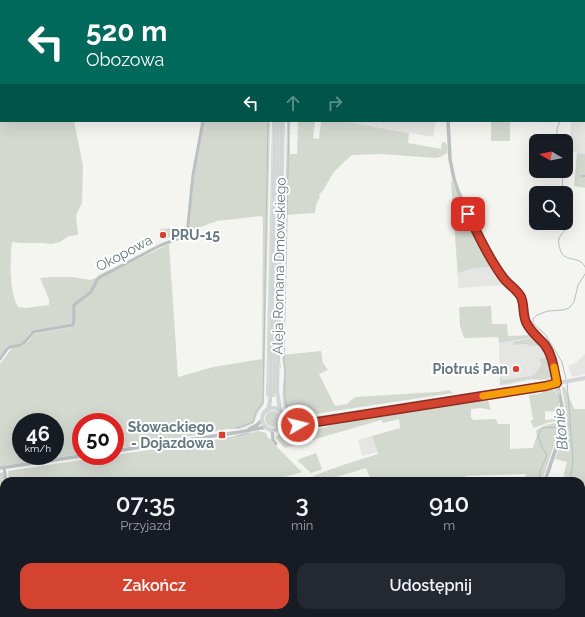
<!DOCTYPE html>
<html lang="pl">
<head>
<meta charset="utf-8">
<style>
	:root { --surface:#171b24; --page:#242831; --text:#f1f3f6; --muted:#9ea1a6; --accent:#d44330 }
	body { margin:0; font-family:Raleway,sans-serif; background:var(--page); color:var(--text); height:100vh; display:flex; flex-direction:column; font-size:15px; white-space:nowrap }
	* { box-sizing:border-box; margin:0 }
	p { font-size:13px; color:var(--muted) }
	.icon { flex:none; width:22px; height:22px; fill:none; stroke:currentColor; stroke-width:2; stroke-linecap:round; stroke-linejoin:round }
	.map { position:relative; flex:1; overflow:hidden }
	.drawer { position:absolute; left:0px; top:477px; width:585px; height:140px; display:flex; flex-direction:column; background:var(--surface); border-radius:12px 12px 0 0; box-shadow:0 4px 16px #0002 }
	.drawer>* { flex:none }
	.guide { position:absolute; left:0px; top:0px; width:585px; height:122px; box-shadow:0 4px 16px #0002; background:#00695c; color:#fff; overflow:hidden }
	.needle { width:26px; rotate:280deg }
	.buttons { position:absolute; left:529px; top:134px; display:grid; gap:8px }
	.buttons a { display:grid; place-items:center; width:44px; height:44px; border-radius:8px; background:var(--surface); box-shadow:0 4px 16px #0002; font-size:20px }
	.speed { position:absolute; left:12px; top:413px; display:flex; gap:8px; font-size:20px; font-weight:700; text-align:center }
	.speed>* { display:grid; place-content:center; width:52px; height:52px; border-radius:50%; background:var(--surface); box-shadow:0 4px 16px #0002; line-height:1 }
	.speed small { font-size:10px; font-weight:400 }
	.speed .limit { border:6px solid #d22; background:#fff; color:#111 }
	.pin { position:absolute; display:grid; place-items:center; width:34px; height:34px; color:#fff; margin:-17px; border-radius:8px; box-shadow:0 2px 6px #0006 }
	.me { position:absolute; width:44px; margin:-22px; rotate:82deg; stroke-linejoin:round; filter:drop-shadow(0 0 3px #0008) }
	.turn { display:flex; align-items:center; gap:14px; height:84px; padding:0 20px; font-size:18px }
	.turn .icon { width:52px; height:52px; stroke-width:2.5 }
	.turn b { display:block; font-size:28px; line-height:34px }
	.lanes { display:flex; align-items:center; height:38px; padding:0 20px; background:#0003; justify-content:center; gap:20px; direction:ltr }
	.lanes .off { opacity:.35 }
	.eta { display:flex; justify-content:space-evenly; align-items:center; height:68px; text-align:center }
	.eta b { font-size:24px; font-weight:600; line-height:28px }
	.action { display:flex; gap:8px; margin-top:auto; padding:8px 20px }
	.action a { flex:1; height:46px; border-radius:12px; background:var(--accent); color:#fff; font-size:16px; font-weight:600; line-height:46px; text-align:center }
	.action a+a { background:var(--page); color:var(--text) }
	.map>svg:first-child { display:block }
	.built { fill:#e5e5e4 }
	.green { fill:#d4d9d0; fill-rule:evenodd }
	.lines { fill:none; stroke-linecap:round; stroke-linejoin:round }
	.stream { stroke:#b3c0c3; stroke-width:1 }
	.pedestrian { stroke:#bbc0c2; stroke-width:2 }
	.minor { stroke:#bbc0c2; stroke-width:3 }
	.tertiary { stroke:#bbc0c2; stroke-width:3.5 }
	.secondary { stroke:#d1d6d9; stroke-width:4 }
	.route-casing { stroke:#8a2c1f; stroke-width:10 }
	.route { stroke:#d44330; stroke-width:7 }
	.slow { stroke:#f59e0b; stroke-width:7 }
	.poi-dot { fill:#d44330; stroke:#fff; stroke-width:1.5 }
	.labels { text-anchor:middle; dominant-baseline:central; stroke-width:4; stroke-linejoin:round; paint-order:stroke }
	.poi-label { font-size:14px; font-weight:bold; fill:#65777f; stroke:#fff; text-anchor:end }
	.street-label { font-size:14px; fill:#65777f; stroke:#fff }
	.water-label { font-size:15px; font-style:italic; fill:#61787d; stroke:#fff }
</style>
</head>
<body>
<div class="map">
<svg width="585" height="617" viewBox="0 0 585 617">
	<rect width="100%" height="100%" fill="#f4f4f1"/>
	<g class="built">
		<rect x="319" y="0" width="146" height="1"/>
		<path d="M 584,114 L 585,114 L 585,154 L 569,152 L 571,121 L 584,121 Z"/>
		<path d="M 342,121 L 436,121 L 433,137 Z"/>
		<path d="M 493,266 L 506,285 L 458,288 L 458,277 L 459,273 L 471,269 Z"/>
		<path d="M 537,336 L 548,349 L 555,373 L 552,373 L 551,378 L 547,380 L 531,380 L 500,386 L 499,343 Z"/>
		<path d="M 585,354 L 585,374 L 572,377 L 568,366 L 575,363 Z"/>
		<path d="M 372,436 L 377,452 L 362,456 L 358,440 Z"/>
		<path d="M 333,613 L 454,613 L 453,617 L 336,617 Z"/>
	</g>
	<g class="green">
		<path d="M 0,83 L 1,83 L 1,121 L 74,121 L 83,166 L 82,203 L 76,215 L 78,235 L 69,236 L 60,242 L 51,244 L 44,243 L 21,243 L 12,242 C 10,260 9,291 18,307 L 26,308 L 49,305 L 49,299 L 40,278 L 51,277 L 73,277 L 89,280 L 94,279 L 99,275 L 109,270 L 111,272 L 169,244 L 178,377 L 213,367 L 262,359 L 263,218 L 261,216 L 217,221 L 190,231 L 189,228 L 195,170 L 204,121 L 270,121 L 264,402 L 264,404 L 258,412 L 254,423 L 246,427 L 239,429 L 226,429 L 204,434 L 141,444 L 140,445 L 115,449 L 115,422 L 81,422 L 81,454 L 0,466 L 0,364 L 12,348 L 25,344 L 29,341 L 33,334 L 72,327 L 75,324 L 73,323 L 72,325 L 33,331 L 30,332 L 24,342 L 7,347 L 0,357 ZM 21,422 L 55,422 L 55,456 L 21,456 Z"/>
		<path d="M 272,121 L 273,121 L 268,397 L 266,396 Z"/>
		<path d="M 277,121 L 280,121 L 275,397 L 272,397 Z"/>
		<path d="M 284,121 L 285,121 L 280,361 L 281,367 L 280,368 L 279,362 Z"/>
		<path d="M 287,121 L 290,121 L 290,154 L 297,154 L 298,121 L 315,121 L 313,138 L 319,139 L 321,121 L 342,121 L 409,133 L 408,143 L 441,149 L 442,142 L 445,142 C 448,145 448,149 447,153 L 442,156 L 437,158 L 380,154 L 352,155 L 343,163 L 333,173 L 324,189 L 319,195 L 320,197 L 316,205 L 315,213 L 285,215 Z"/>
		<rect x="491" y="121" width="19" height="20"/>
		<path d="M 577,153 L 585,154 L 585,188 L 574,186 Z"/>
		<path d="M 452,181 C 457,194 463,206 468,219 C 476,235 483,251 493,266 L 471,269 L 459,273 L 458,277 L 451,182 Z"/>
		<path d="M 174,228 L 174,235 L 165,239 L 163,239 L 160,229 Z"/>
		<path d="M 491,306 L 492,324 L 507,324 L 508,336 L 532,335 L 533,337 L 499,343 L 498,337 L 464,338 L 460,326 L 459,307 Z"/>
		<path d="M 533,338 L 538,339 L 540,342 L 540,344 L 535,346 L 529,346 L 527,344 L 513,345 L 513,342 Z"/>
		<path d="M 321,351 L 323,363 L 328,370 L 319,374 L 335,406 L 347,404 L 355,397 L 437,392 L 449,390 L 453,393 L 302,416 L 290,415 C 278,404 284,385 284,371 C 284,366 282,360 282,355 Z"/>
		<path d="M 541,358 L 548,358 L 550,360 C 550,363 552,368 552,373 C 551,382 539,379 532,379 L 531,376 L 536,373 L 542,364 L 539,361 L 540,359 Z"/>
		<path d="M 531,376 L 531,379 L 500,385 L 500,378 L 503,380 Z"/>
		<path d="M 562,387 L 565,387 L 574,409 L 585,409 L 585,617 L 571,617 L 571,613 L 581,613 L 581,481 L 564,481 L 564,474 L 567,462 L 555,459 L 565,428 L 566,412 Z"/>
		<path d="M 549,389 C 560,390 559,403 560,412 L 545,411 L 545,420 L 556,419 L 556,421 L 547,423 L 534,428 L 530,421 L 533,420 L 529,395 L 539,394 Z"/>
		<path d="M 486,398 L 486,399 L 335,422 L 336,421 Z"/>
		<path d="M 488,400 L 491,410 L 481,408 L 471,409 L 471,418 L 472,418 L 473,420 L 496,419 L 498,424 L 510,424 L 510,449 L 533,448 L 537,435 L 536,431 C 542,425 552,423 560,423 L 555,442 L 542,481 L 525,481 L 526,474 L 466,476 L 471,481 L 367,481 L 371,480 L 366,468 L 323,481 L 317,481 L 313,476 L 343,465 L 378,454 L 372,436 L 400,428 L 399,419 L 383,423 L 381,420 L 285,448 L 275,438 C 285,427 304,431 318,429 C 324,428 330,425 337,424 Z"/>
		<circle cx="273" cy="419" r="8"/>
		<path d="M 258,431 L 263,432 L 266,433 L 268,438 L 271,439 L 272,442 L 302,472 L 271,481 L 9,481 L 8,471 L 108,456 L 115,456 L 115,455 L 214,440 Z"/>
		<path d="M 316,453 L 322,469 L 311,473 L 297,460 Z"/>
		<path d="M 3,472 L 5,481 L 4,481 L 4,535 L 0,513 L 0,473 Z"/>
		<path d="M 4,538 L 4,613 L 34,613 L 34,617 L 4,617 L 3,608 L 0,608 L 0,557 L 3,556 L 0,539 Z"/>
		<path d="M 37,613 L 144,613 L 143,617 L 37,617 Z"/>
		<path d="M 226,613 L 333,613 L 336,617 L 222,617 Z"/>
		<path d="M 522,613 L 544,613 L 545,617 L 506,617 L 506,614 L 521,617 Z"/>
	</g>
	<g class="lines">
		<g class="stream">
			<path d="M 269,1 L 269,0"/>
			<path d="M 295,1 L 295,0"/>
			<path d="M 535,1 L 536,0"/>
			<path d="M 289,121 L 284,362 C 288,381 280,395 290,413"/>
			<path d="M 556,141 L 557,136 L 557,129 L 560,121"/>
			<path d="M 562,193 L 563,171"/>
			<path d="M 566,223 L 566,228 C 564,232 560,235 559,239 C 558,242 559,246 560,249 C 564,264 579,254 585,267"/>
			<path d="M 566,379 L 562,362 L 545,334 L 537,327 L 533,323 L 533,319 L 537,315 L 548,311 L 563,310 L 569,308 L 574,302 L 578,285 L 585,274"/>
			<path d="M 567,382 L 573,460 L 570,481"/>
			<path d="M 563,427 L 570,426"/>
			<path d="M 236,428 L 253,422 L 256,412 L 263,402 L 268,121"/>
			<path d="M 237,436 L 249,433"/>
			<path d="M 539,481 L 540,471 L 547,455 L 542,447 L 538,435 L 542,428 L 560,427"/>
			<path d="M 254,617 L 263,613"/>
			<path d="M 535,617 L 538,613"/>
		</g>
		<path class="pedestrian" d="M 582,176 L 585,176"/>
		<g class="minor">
			<path d="M 237,1 L 237,0"/>
			<path d="M 0,359 L 7,349 L 10,347 L 20,345 L 25,342 L 33,332 L 73,325 C 75,319 73,312 74,305 L 91,292 L 97,280 L 100,277 L 159,246 L 187,235 L 193,175 L 203,121"/>
			<path d="M 272,430 L 273,440 L 276,444"/>
			<path d="M 4,467 L 6,481"/>
			<path d="M 36,613 L 36,617"/>
		</g>
		<g class="tertiary">
			<path d="M 471,1 L 472,0"/>
			<path d="M 448,121 L 450,159 L 454,179 L 458,191 L 488,255 L 502,277 L 521,297 L 523,306 L 525,321 L 528,326 L 545,345 L 548,349 L 553,361 L 562,407 L 563,421 L 562,430 L 545,481"/>
			<path d="M 249,429 L 257,425 L 262,420"/>
			<path d="M 115,451 L 240,432 L 266,427"/>
			<path d="M 0,468 L 81,456"/>
			<path d="M 503,613 L 503,617"/>
		</g>
		<g class="secondary">
			<path d="M 278,1 L 278,0"/>
			<path d="M 284,1 L 284,0"/>
			<path d="M 547,382 L 552,380 L 555,373"/>
			<path d="M 548,386 L 556,388 L 559,393"/>
			<circle cx="273" cy="419" r="11"/>
			<path d="M 268,410 L 270,402 L 275,121"/>
			<path d="M 280,411 L 277,390 L 282,121"/>
			<path d="M 283,416 L 289,420 L 306,420 L 545,383 L 551,383"/>
			<path d="M 279,427 L 377,413 L 546,386 L 553,384 L 585,378"/>
		</g>
	</g>
	<g class="lines">
		<g class="route-casing">
			<path id="route" d="M 298,425 L 546,386 L 557,383 C 554,370 553,356 545,345 C 539,338 531,332 527,324 C 522,316 525,306 521,297 C 517,289 507,284 502,276 C 488,257 478,235 468,214"/>
		</g>
		<use href="#route" class="route"/>
		<path class="slow" d="M 483,396 L 546,386 L 557,383 L 554,367"/>
	</g>
	<g class="poi-dot">
		<circle cx="163" cy="235" r="4"/>
		<circle cx="516" cy="369" r="4"/>
		<rect x="218" y="431" width="8" height="8" rx="2"/>
	</g>
	<g class="labels">
		<g class="poi-label">
			<text x="171" y="235" text-anchor="start">PRU-15</text>
			<text x="508" y="369">Piotruś Pan</text>
			<text x="214" y="427">Słowackiego<tspan x="214" dy="16">- Dojazdowa</tspan></text>
		</g>
		<g class="street-label">
			<text transform="translate(124 253) rotate(-28)">Okopowa</text>
			<text transform="translate(279 266) rotate(-89)">Aleja Romana Dmowskiego</text>
		</g>
		<g class="water-label">
			<text transform="translate(561 429) rotate(-95)">Błonie</text>
		</g>
	</g>
</svg>
<div class="buttons">
<a><svg class="needle" viewBox="-14 -14 28 28"><path d="M0-13l5 13h-10z" fill="#e53935"/><path d="M0 13l5-13h-10z" fill="#9ea1a6"/></svg></a>
<a><svg class="icon" aria-label="search" viewBox="0 0 24 24"><circle cx="10" cy="10" r="6"/><path d="M15 15l6 6"/></svg></a>
</div>
<div class="speed"><div>46<small>km/h</small></div><div class="limit">50</div></div>
<div class="pin" style="left:468px;top:214px;background:#d93025"><svg class="icon" aria-label="arrive" viewBox="0 0 24 24"><path d="M6 21V4h12l-3 4 3 4H6"/></svg></div>
<svg class="me" style="left:298px;top:425px" viewBox="-20 -20 40 40"><circle r="17" fill="#d44330" stroke="#fff" stroke-width="3"/><path d="M0-11L8 9 0 5-8 9z" fill="#fff"/></svg>
<div class="guide">
<div class="turn"><svg class="icon" aria-label="left" viewBox="0 0 24 24"><path d="M17 20v-9H6M10 6l-5 5 5 5"/></svg><div><b>520 m</b>Obozowa</div></div>
<div class="lanes"><svg class="icon" aria-label="left" viewBox="0 0 24 24"><path d="M17 20v-9H6M10 6l-5 5 5 5"/></svg><svg class="icon off" aria-label="ahead" viewBox="0 0 24 24"><path d="M12 20V5M6 11l6-6 6 6"/></svg><svg class="icon off" aria-label="right" viewBox="0 0 24 24"><path d="M7 20v-9h11M14 6l5 5-5 5"/></svg></div>
</div>
<section class="drawer">
<div class="eta">
<div><b>07:35</b><p>Przyjazd</p></div>
<div><b>3</b><p>min</p></div>
<div><b>910</b><p>m</p></div>
</div>
<div class="action"><a>Zakończ</a><a>Udostępnij</a></div>
</section>
</div>
</body>
</html>
